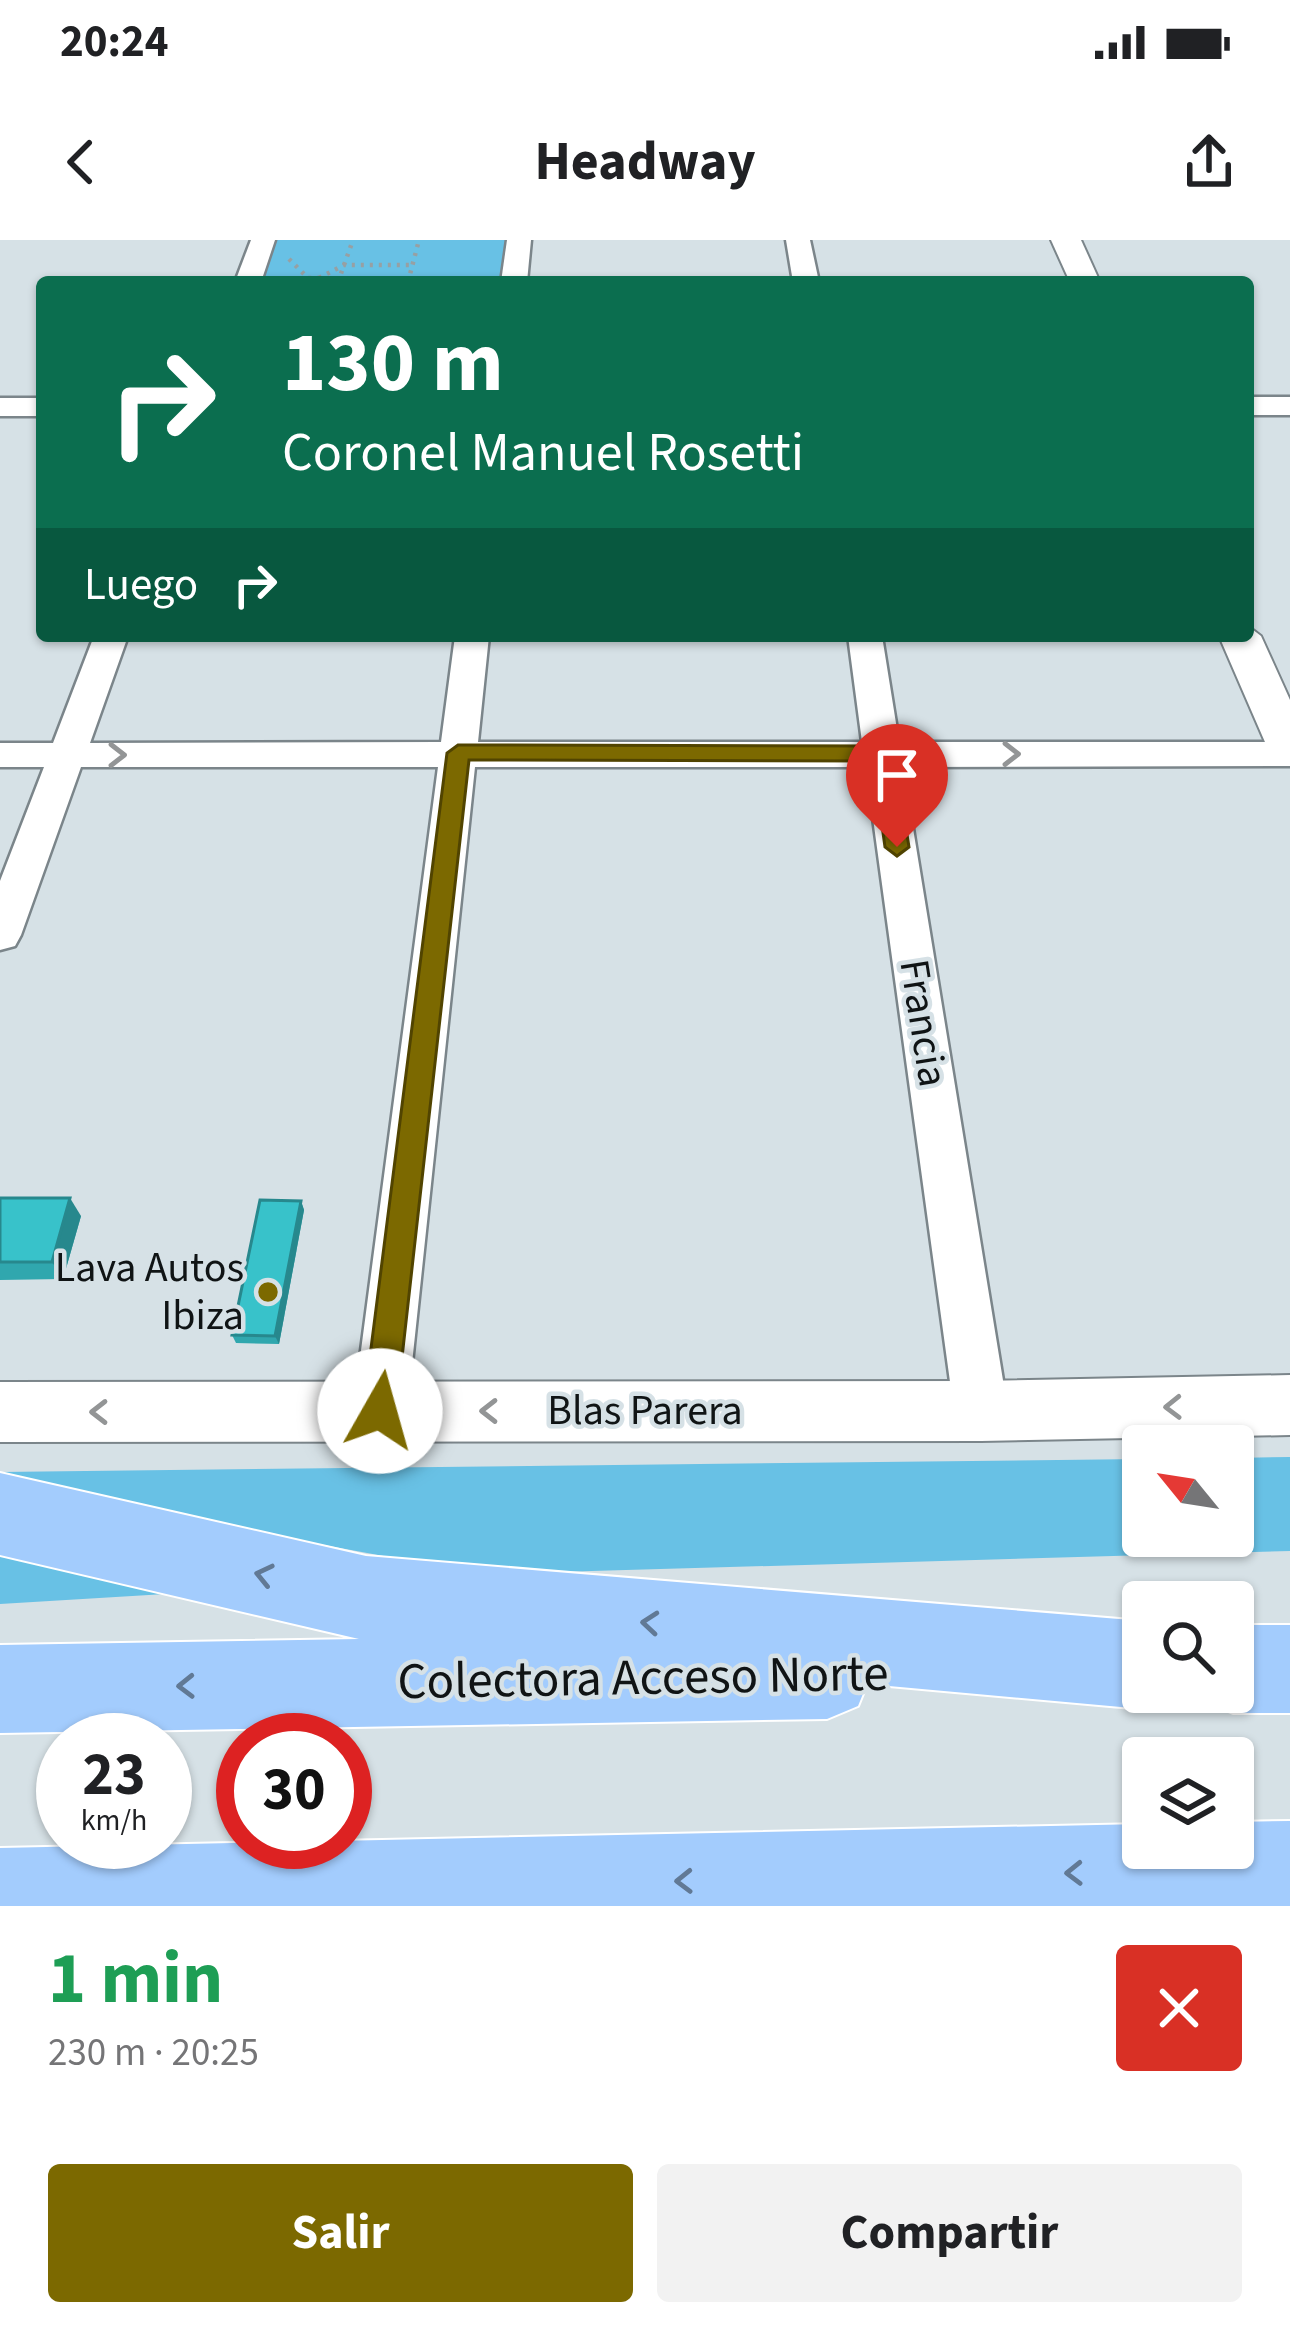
<!DOCTYPE html>
<html lang="es">
<head>
<meta charset="utf-8">
<style>
	:root { --surface:#fff; --page:#f2f2f2; --text:#202124; --muted:#757577; --accent:#7c6900 }
	body { margin:0; font-family:"Source Sans 3",sans-serif; background:var(--page); color:var(--text); height:100vh; display:flex; flex-direction:column; font-size:45px; white-space:nowrap }
	* { box-sizing:border-box; margin:0 }
	p { font-size:39px; color:var(--muted) }
	.icon { flex:none; width:66px; height:66px; fill:none; stroke:currentColor; stroke-width:2; stroke-linecap:round; stroke-linejoin:round }
	.map { position:relative; height:1666px; overflow:hidden }
	.sheet { display:flex; flex-direction:column; background:var(--surface); flex:1 }
	.sheet>* { flex:none }
	.banner { position:absolute; left:36px; top:36px; width:1218px; height:366px; border-radius:12px; box-shadow:0 3px 9px #0004; background:#0b6e4f; color:#fff; overflow:hidden }
	.needle { width:78px; rotate:300deg }
	.tools { position:absolute; left:1122px; top:1185px; display:grid; gap:24px }
	.tools a { display:grid; place-items:center; width:132px; height:132px; border-radius:12px; background:var(--surface); box-shadow:0 3px 9px #0004; font-size:60px }
	.speed { position:absolute; left:36px; top:1473px; display:flex; gap:24px; font-size:60px; font-weight:700; text-align:center }
	.speed>* { display:grid; place-content:center; width:156px; height:156px; border-radius:50%; background:var(--surface); box-shadow:0 3px 9px #0004; line-height:1 }
	.speed small { font-size:30px; font-weight:400 }
	.speed .limit { border:18px solid #d22; background:#fff; color:#111 }
	.pin { position:absolute; display:grid; place-items:center; width:102px; height:102px; color:#fff; margin:-123px -51px; border-radius:50% 50% 50% 0; rotate:-45deg; box-shadow:0 0 12px #0007 }
	.pin .icon { rotate:45deg }
	.me { position:absolute; width:132px; margin:-66px; rotate:7deg; stroke-linejoin:round; filter:drop-shadow(0 0 9px #0008) }
	.turn { display:flex; align-items:center; gap:42px; height:252px; padding:0 48px; font-size:54px }
	.turn .icon { width:156px; height:156px; stroke-width:2.5 }
	.turn b { display:block; font-size:84px; line-height:102px }
	.then { display:flex; align-items:center; height:114px; padding:0 48px; background:#0003; gap:24px; font-size:45px }
	.round { display:grid; place-items:center; flex:none; width:126px; height:126px; border-radius:12px; background:var(--page) }
	.head { display:flex; align-items:center; justify-content:space-between; height:204px; padding:0 48px }
	h1 { font-size:72px; font-weight:700; line-height:90px; color:#1e9e55 }
	.primary-button { display:flex; gap:24px; margin-top:auto; padding:24px 48px }
	.primary-button a { flex:1; height:138px; border-radius:12px; background:var(--accent); color:#fff; font-size:48px; font-weight:700; line-height:138px; text-align:center }
	.primary-button a+a { background:var(--page); color:var(--text) }
	.status { display:flex; justify-content:space-between; align-items:center; height:84px; padding:0 60px; background:var(--surface); direction:ltr }
	.status svg { height:33px; fill:currentColor }
	header { display:flex; justify-content:space-between; align-items:center; height:156px; padding:0 48px; background:var(--surface); font-size:54px; font-weight:700 }
	.map>svg:first-child { display:block }
	.green { fill:#68c1e5 }
	.lines { fill:none; stroke-linecap:round; stroke-linejoin:round }
	.minor-casing { stroke:#7b858a; stroke-width:5 }
	.tertiary-casing { stroke:#7b858a; stroke-width:4 }
	.motorway-casing { stroke:#fff; stroke-width:4 }
	.path { stroke:#97a0a3; stroke-width:4.5; stroke-dasharray:3 6; stroke-linecap:butt }
	.minor { fill:#fff; fill-rule:evenodd }
	.tertiary { fill:#fff; fill-rule:evenodd }
	.motorway { fill:#a3ccfd; fill-rule:evenodd }
	.wall { fill:#30a7ae }
	.shaded-wall { fill:#27888d }
	.building { fill:#38c2ca; stroke:#27888d; stroke-width:3 }
	.oneway { stroke:#939596 }
	.oneway2 { stroke:#617995 }
	.route { fill:#7c6900; stroke:#514400; stroke-width:3 }
	.poi-dot { fill:#7c6900; stroke:#d6e1e6; stroke-width:4.5 }
	.labels { text-anchor:middle; dominant-baseline:central; stroke-width:9; stroke-linejoin:round; paint-order:stroke }
	.street-label { font-size:42px; fill:#101415; stroke:#d6e1e6 }
	.poi-label { font-size:42px; fill:#101415; stroke:#d6e1e6; text-anchor:end }
	.near-street-label { font-size:51px; fill:#101415; stroke:#d6e1e6 }
</style>
</head>
<body>
<div class="status"><b>20:24</b><svg viewBox="0 0 49 12"><path d="M0 12V9h3v3zM5 12V6h3v6zM10 12V3h3v9zM15 12V0h3v12zM26 1h20v11H26zM47 4h2v5h-2z"/></svg></div>
<header><svg class="icon" aria-label="back" viewBox="0 0 24 24"><path d="M15 5l-7 7 7 7"/></svg>Headway<svg class="icon" aria-label="share" viewBox="0 0 24 24"><path d="M12 15V3M7 8l5-5 5 5M5 13v7h14v-7"/></svg></header>
<div class="map">
<svg width="1290" height="1666" viewBox="0 0 1290 1666">
	<rect width="100%" height="100%" fill="#d6e1e6"/>
	<g class="green">
		<path d="M 274,0 L 511,0 L 505,42 L 259,42 Z"/>
		<path d="M 1290,1217 L 1290,1311 L 557,1332 L 394,1318 L 0,1245 L 0,1232 L 1143,1219 L 1143,1296 L 1233,1296 L 1233,1218 Z"/>
		<path d="M 0,1300 L 215,1351 L 0,1364 Z"/>
	</g>
	<g class="lines">
		<g class="minor-casing">
			<g id="minor">
				<path d="M 251,0 L 275,0 L 261,42 L 235,42 Z"/>
				<path d="M 507,0 L 531,0 L 527,42 L 501,42 Z"/>
				<path d="M 786,0 L 810,0 L 819,42 L 793,42 Z"/>
				<rect x="1248" y="157" width="42" height="18"/>
				<rect x="0" y="158" width="42" height="18"/>
				<path d="M 94,396 L 128,396 L 90,503 L 441,502 L 455,396 L 489,396 L 478,502 L 862,502 L 848,396 L 882,396 L 899,502 L 1290,502 L 1290,526 L 903,527 L 1008,1171 L 1000,1189 L 981,1196 L 962,1189 L 954,1171 L 866,527 L 475,527 L 407,1171 L 399,1189 L 380,1196 L 361,1189 L 353,1171 L 438,527 L 81,527 L 21,695 L 15,706 L 0,710 L 0,641 L 44,527 L 0,527 L 0,503 L 53,503 Z"/>
			</g>
		</g>
		<g class="tertiary-casing">
			<g id="tertiary">
				<path d="M 1051,0 L 1081,0 L 1100,42 L 1070,42 Z"/>
				<path d="M 1248,386 L 1261,396 L 1290,460 L 1290,524 L 1274,519 L 1268,509 L 1219,396 L 1248,396 Z"/>
				<path d="M 1290,1135 L 1290,1195 L 981,1201 L 0,1202 L 0,1142 L 981,1141 Z"/>
			</g>
		</g>
		<g class="motorway-casing">
			<g id="motorway">
				<path d="M 0,1233 L 366,1316 L 1143,1381 L 1143,1452 L 1176,1452 L 1143,1469 L 867,1444 L 858,1466 L 827,1479 L 0,1493 L 0,1405 L 359,1399 L 0,1315 Z"/>
				<path d="M 1233,1385 L 1290,1385 L 1290,1473 L 1233,1473 L 1202,1460 L 1199,1452 L 1233,1452 Z"/>
				<path d="M 1290,1581 L 1290,1666 L 0,1666 L 0,1608 L 1143,1584 L 1143,1608 L 1233,1608 L 1233,1582 Z"/>
			</g>
		</g>
		<g class="path">
			<path d="M 289,19 L 308,38 L 319,38"/>
			<path d="M 319,38 L 344,25 L 413,25"/>
			<path d="M 338,42 L 353,0"/>
			<path d="M 408,42 L 419,0"/>
		</g>
		<use href="#minor" class="minor"/>
		<use href="#tertiary" class="tertiary"/>
		<use href="#motorway" class="motorway"/>
	</g>
	<g class="wall">
		<path d="M 0,958 L 81,976 L 63,1039 L 0,1040 Z"/>
		<path d="M 301,961 L 304,970 L 279,1104 L 236,1103 L 232,1095 Z"/>
	</g>
	<g class="shaded-wall">
		<path d="M 70,958 L 81,976 L 63,1039 L 52,1022 Z"/>
		<path d="M 301,961 L 304,970 L 279,1104 L 275,1096 Z"/>
	</g>
	<g class="building">
		<path d="M 0,958 L 70,958 L 52,1022 L 0,1022 Z"/>
		<path d="M 260,960 L 301,961 L 275,1096 L 232,1095 Z"/>
	</g>
	<defs><path id="oneway-chevron" d="M-2-3.5L2.5 0L-2 3.5" fill="none" stroke-width="1.6" stroke-linecap="round" stroke-linejoin="round" transform="scale(3)"/></defs>
	<g class="oneway">
		<use href="#oneway-chevron" transform="translate(1011 514)"/>
		<use href="#oneway-chevron" transform="translate(117 515)"/>
		<use href="#oneway-chevron" transform="translate(1173 1167) rotate(179)"/>
		<use href="#oneway-chevron" transform="translate(489 1171) rotate(-180)"/>
		<use href="#oneway-chevron" transform="translate(99 1172) rotate(180)"/>
	</g>
	<g class="oneway2">
		<use href="#oneway-chevron" transform="translate(264 1335) rotate(-167)"/>
		<use href="#oneway-chevron" transform="translate(650 1383) rotate(-175)"/>
		<use href="#oneway-chevron" transform="translate(186 1446) rotate(179)"/>
		<use href="#oneway-chevron" transform="translate(1074 1633) rotate(179)"/>
		<use href="#oneway-chevron" transform="translate(684 1641) rotate(179)"/>
	</g>
	<path class="route" d="M 458,505 L 883,506 L 894,513 L 909,607 L 897,616 L 885,607 L 873,521 L 469,520 L 396,1171 L 391,1181 L 380,1186 L 368,1181 L 363,1171 L 447,513 Z"/>
	<circle class="poi-dot" cx="268" cy="1052" r="12"/>
	<g class="labels">
		<g class="street-label">
			<text transform="translate(923 783) rotate(81)">Francia</text>
			<text x="645" y="1171">Blas Parera</text>
		</g>
		<g class="poi-label">
			<text x="244" y="1028">Lava Autos<tspan x="244" dy="48">Ibiza</tspan></text>
		</g>
		<g class="near-street-label">
			<text transform="translate(643 1438) rotate(-1)">Colectora Acceso Norte</text>
		</g>
	</g>
</svg>
<div class="tools">
<a><svg class="needle" viewBox="-14 -14 28 28"><path d="M0-13l5 13h-10z" fill="#e53935"/><path d="M0 13l5-13h-10z" fill="#757577"/></svg></a>
<a><svg class="icon" aria-label="search" viewBox="0 0 24 24"><circle cx="10" cy="10" r="6"/><path d="M15 15l6 6"/></svg></a>
<a><svg class="icon" aria-label="layers" viewBox="0 0 24 24"><path d="M12 4l9 5-9 5-9-5zM3 14l9 5 9-5"/></svg></a>
</div>
<div class="speed"><div>23<small>km/h</small></div><div class="limit">30</div></div>
<div class="pin" style="left:897px;top:607px;background:#d93025"><svg class="icon" aria-label="arrive" viewBox="0 0 24 24"><path d="M6 21V4h12l-3 4 3 4H6"/></svg></div>
<svg class="me" style="left:380px;top:1171px" viewBox="-20 -20 40 40"><circle r="19" fill="#fff"/><path d="M0-13L10 11 0 6-10 11z" fill="#7c6900"/></svg>
<div class="banner">
<div class="turn"><svg class="icon" aria-label="right" viewBox="0 0 24 24"><path d="M7 20v-9h11M14 6l5 5-5 5"/></svg><div><b>130 m</b>Coronel Manuel Rosetti</div></div>
<div class="then">Luego<svg class="icon" aria-label="right" viewBox="0 0 24 24"><path d="M7 20v-9h11M14 6l5 5-5 5"/></svg></div>
</div>
</div>
<section class="sheet">
<div class="head"><div><h1>1 min</h1><p>230 m · 20:25</p></div><a class="round" style="background:#d93025;color:#fff"><svg class="icon" aria-label="close" viewBox="0 0 24 24"><path d="M6 6l12 12M18 6L6 18"/></svg></a></div>
<div class="primary-button"><a>Salir</a><a>Compartir</a></div>
</section>
</body>
</html>
